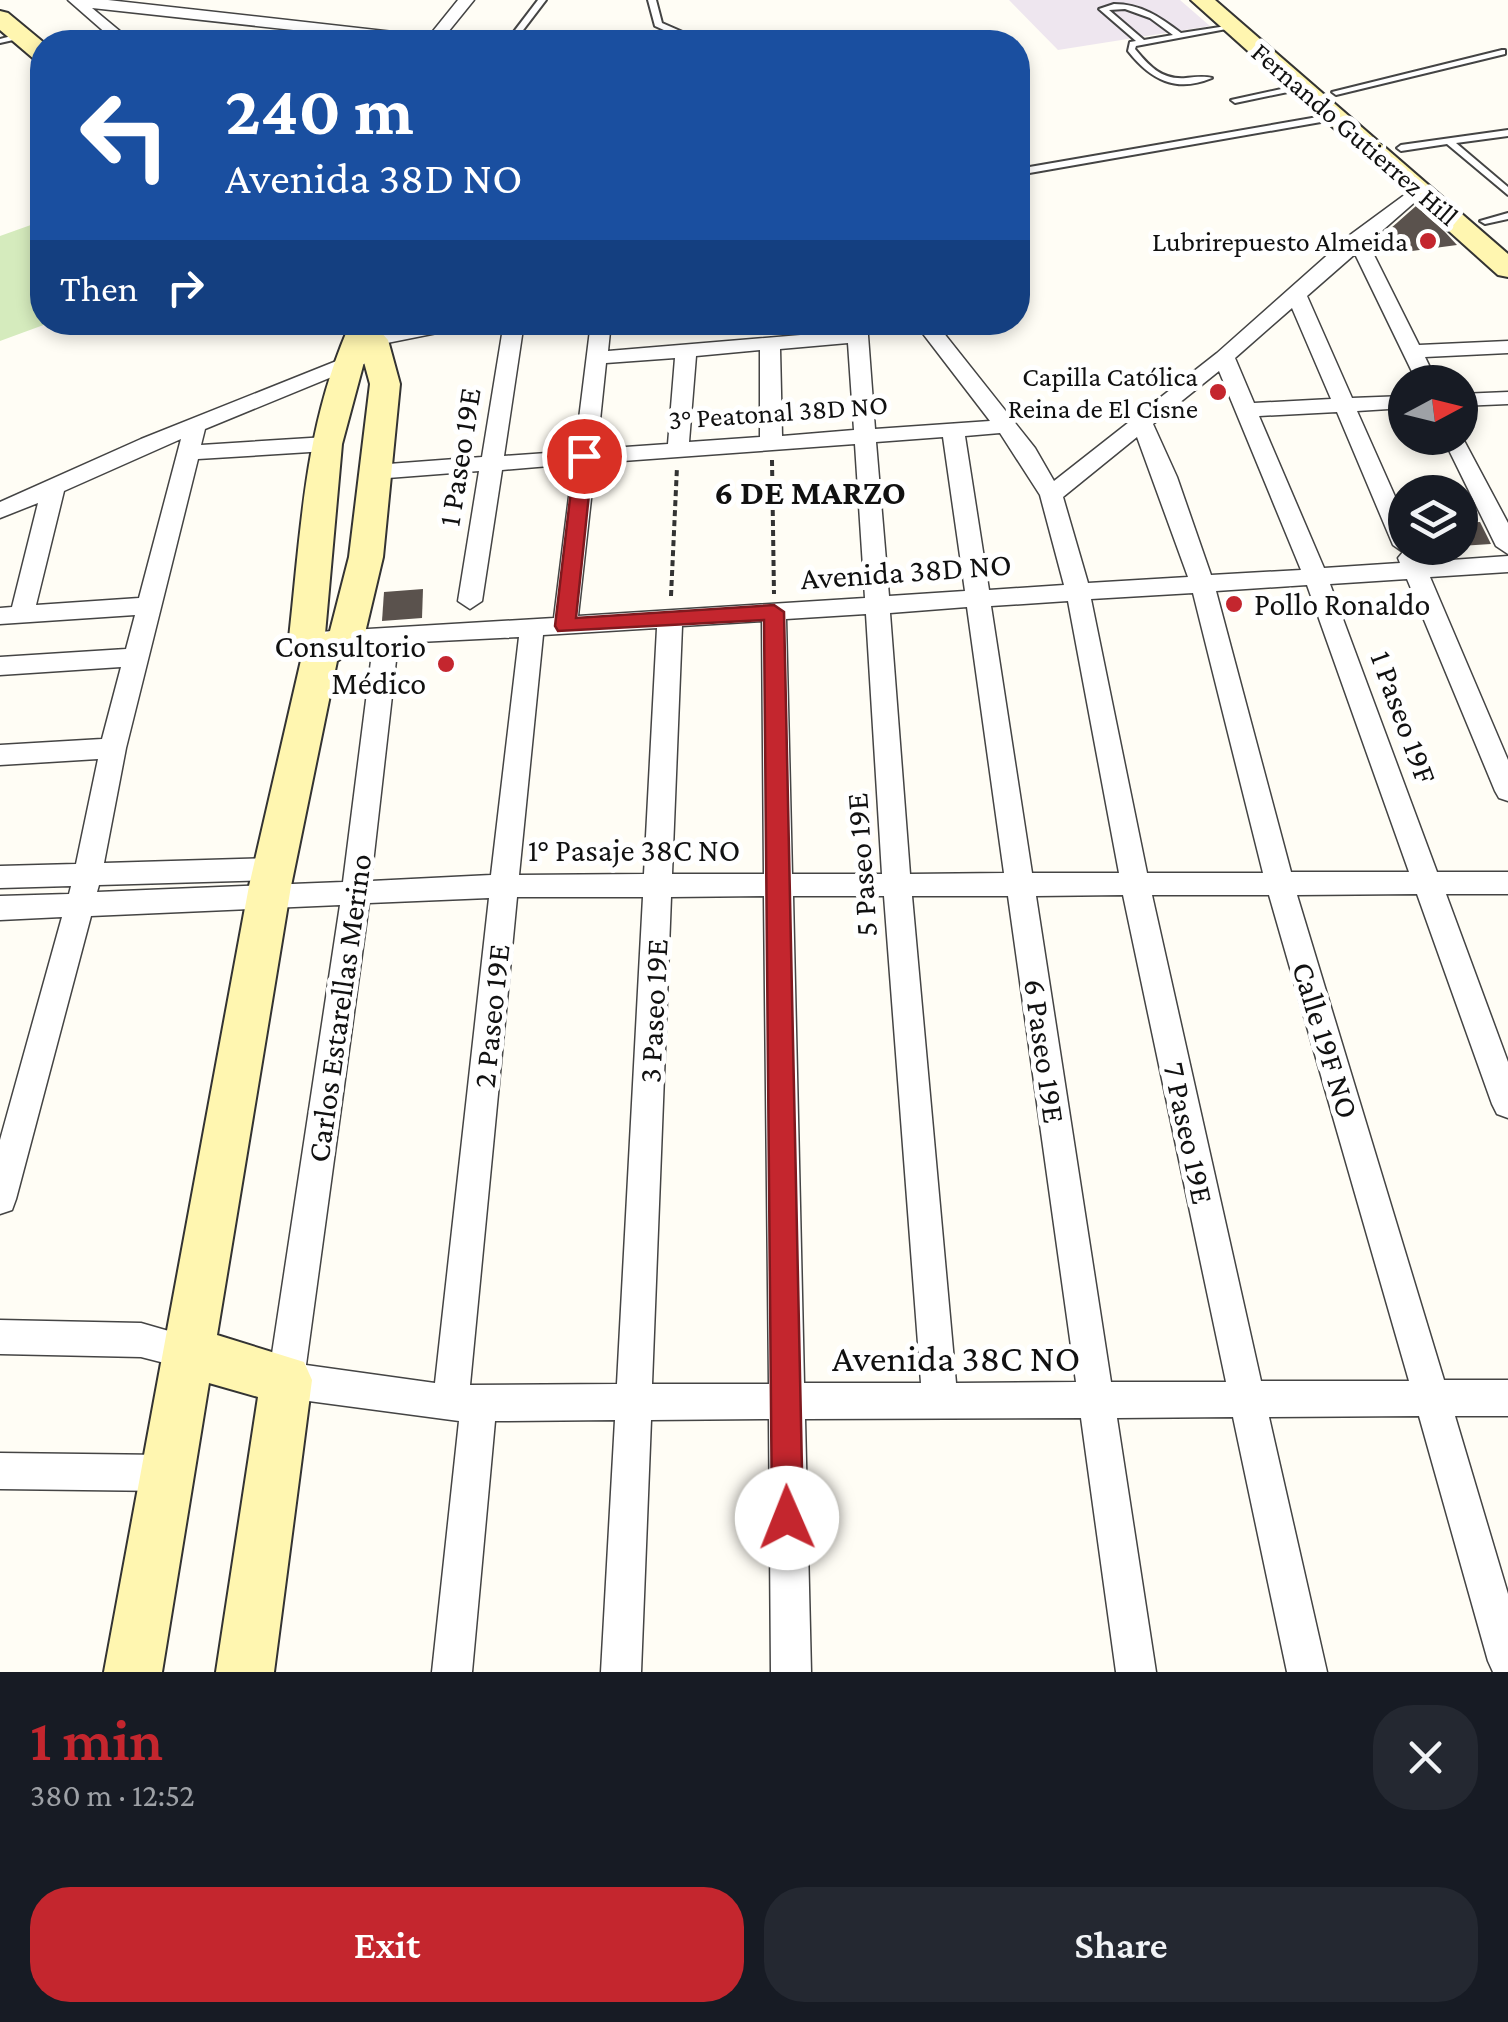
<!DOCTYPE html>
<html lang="en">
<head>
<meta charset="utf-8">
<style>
	:root { --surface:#171b24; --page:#242831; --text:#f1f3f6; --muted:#9ea1a6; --accent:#c4262e }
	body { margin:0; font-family:"Crimson Pro",serif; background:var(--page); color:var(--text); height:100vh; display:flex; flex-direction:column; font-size:38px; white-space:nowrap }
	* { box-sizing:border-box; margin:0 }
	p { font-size:32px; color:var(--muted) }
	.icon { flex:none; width:55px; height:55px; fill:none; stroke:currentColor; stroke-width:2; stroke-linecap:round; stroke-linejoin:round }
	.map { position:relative; height:1672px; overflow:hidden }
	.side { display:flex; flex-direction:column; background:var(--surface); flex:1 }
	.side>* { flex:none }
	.guide { position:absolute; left:30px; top:30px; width:1000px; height:305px; border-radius:40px; box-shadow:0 5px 15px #0003; background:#1a4fa0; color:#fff; overflow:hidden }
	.needle { width:65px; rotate:83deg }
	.fabs { position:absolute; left:1388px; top:365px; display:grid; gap:20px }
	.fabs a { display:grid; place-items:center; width:90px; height:90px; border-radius:50%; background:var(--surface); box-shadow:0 5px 15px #0003; font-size:50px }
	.pin { position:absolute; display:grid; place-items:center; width:85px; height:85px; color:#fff; margin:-42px; border:5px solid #fff; border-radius:50%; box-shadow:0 2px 10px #0007 }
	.me { position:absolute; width:110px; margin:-55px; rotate:359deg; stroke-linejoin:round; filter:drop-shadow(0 0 8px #0008) }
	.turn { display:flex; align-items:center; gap:35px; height:210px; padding:0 30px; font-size:45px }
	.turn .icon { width:130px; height:130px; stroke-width:2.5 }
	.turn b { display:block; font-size:70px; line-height:85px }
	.then { display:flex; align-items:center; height:95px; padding:0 30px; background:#0003; gap:20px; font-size:38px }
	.round { display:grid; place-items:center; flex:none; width:105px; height:105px; border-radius:40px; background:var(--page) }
	.overview { display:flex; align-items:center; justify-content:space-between; height:170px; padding:0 30px }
	h1 { font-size:60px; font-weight:600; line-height:75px; color:var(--accent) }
	.button { display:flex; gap:20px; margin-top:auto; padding:20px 30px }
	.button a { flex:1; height:115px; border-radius:40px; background:var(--accent); color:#fff; font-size:40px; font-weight:600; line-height:115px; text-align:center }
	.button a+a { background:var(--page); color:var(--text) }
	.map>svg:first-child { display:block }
	.industrial { fill:#eee6ef }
	.green { fill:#d5ebbd }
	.building { fill:#5a524d }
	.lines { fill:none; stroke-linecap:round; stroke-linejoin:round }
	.lane-casing { stroke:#444; stroke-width:4 }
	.street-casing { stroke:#444; stroke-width:3 }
	.secondary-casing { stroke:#333; stroke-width:4 }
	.path { stroke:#333; stroke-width:4; stroke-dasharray:6 4; stroke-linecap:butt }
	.lane { fill:#fff; fill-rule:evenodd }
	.street { fill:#fff; fill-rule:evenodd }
	.secondary { fill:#fff6b0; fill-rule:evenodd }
	.route { fill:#c4262e; stroke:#7f191e; stroke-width:2.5 }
	.poi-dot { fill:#c4262e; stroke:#fff; stroke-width:4 }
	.labels { text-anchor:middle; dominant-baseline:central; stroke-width:10; stroke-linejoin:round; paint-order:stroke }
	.far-street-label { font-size:28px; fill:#111; stroke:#fff }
	.far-poi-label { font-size:28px; fill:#111; stroke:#fff; text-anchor:end }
	.street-label { font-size:32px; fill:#111; stroke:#fff }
	.poi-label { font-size:32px; fill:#111; stroke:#fff; text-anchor:start }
	.neighbourhood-label { font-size:35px; font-weight:bold; fill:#111; stroke:#fff }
	.near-street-label { font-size:38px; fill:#111; stroke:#fff }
</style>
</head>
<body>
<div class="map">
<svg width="1508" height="1672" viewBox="0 0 1508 1672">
	<rect width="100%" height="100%" fill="#fffdf5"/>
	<path class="industrial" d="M 1009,0 L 1180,0 L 1210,26 L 1058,50 Z"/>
	<path class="green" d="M 42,221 L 42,322 L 49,323 L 0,341 L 0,236 Z"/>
	<g class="building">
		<path d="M 1416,206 L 1445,232 L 1457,245 L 1412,251 L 1390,229 Z"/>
		<path d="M 1480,522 L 1491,544 L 1460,546 L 1460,523 Z"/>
		<path d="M 423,589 L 422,618 L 382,621 L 384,592 Z"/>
	</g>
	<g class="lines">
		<g class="lane-casing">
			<g id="lane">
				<path d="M 538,0 L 546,0 L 514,42 L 506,42 Z"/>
				<path d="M 648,0 L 656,0 L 662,23 L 694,37 L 693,42 L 685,42 L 686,40 L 655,26 Z"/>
				<path d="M 1114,4 C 1141,4 1160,17 1181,33 L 1233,25 L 1237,27 L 1136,46 L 1135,49 C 1150,67 1162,80 1186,78 C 1196,77 1204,76 1212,78 C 1176,93 1151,80 1128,51 L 1130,42 L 1136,41 L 1099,9 ZM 1125,9 L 1150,18 L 1173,35 L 1144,40 L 1109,10 Z"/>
				<path d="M 19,34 L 23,36 L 22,38 L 0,43 L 0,39 Z"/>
				<path d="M 1502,50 L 1505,50 L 1505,54 L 1336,95 L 1332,92 Z"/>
				<path d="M 1304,84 L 1308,86 L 1307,88 L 1235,103 L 1231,100 Z"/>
				<path d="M 1335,114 L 1339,117 L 1338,119 L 1018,175 L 1018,169 Z"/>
				<path d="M 1508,130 L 1508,136 L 1456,143 L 1508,187 L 1508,195 L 1447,144 L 1401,151 L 1397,148 L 1401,145 Z"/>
				<path d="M 1508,213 L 1508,219 L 1485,224 L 1480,221 Z"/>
			</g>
		</g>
		<g class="street-casing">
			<g id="street">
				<path d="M 68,0 L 108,0 L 429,36 L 458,0 L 474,0 L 440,42 L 404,42 L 92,8 L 133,42 L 116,42 Z"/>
				<path d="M 1418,185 L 1424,186 L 1424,194 L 1368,243 L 1419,345 L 1508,341 L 1508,353 L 1425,357 L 1437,382 L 1417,382 L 1355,254 L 1307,296 L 1352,398 L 1405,396 L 1405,408 L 1357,411 L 1405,519 L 1405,548 L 1415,548 L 1412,551 L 1418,552 L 1423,562 L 1508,556 L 1508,572 L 1430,577 L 1508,760 L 1508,801 L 1499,798 L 1495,791 L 1407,579 L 1330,584 L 1437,872 L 1508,872 L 1508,894 L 1446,894 L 1508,1062 L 1508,1118 L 1497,1114 L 1492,1104 L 1417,894 L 1297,895 L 1444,1380 L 1508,1380 L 1508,1416 L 1455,1416 L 1508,1594 L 1508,1672 L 1493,1672 L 1488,1661 L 1419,1416 L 1269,1417 L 1327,1672 L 1287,1672 L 1233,1417 L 1117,1418 L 1156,1672 L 1116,1672 L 1081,1418 L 805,1419 L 811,1672 L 771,1672 L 769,1419 L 651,1420 L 641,1672 L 601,1672 L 615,1420 L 495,1421 L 472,1672 L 432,1672 L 459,1421 L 286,1398 L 273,1393 L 268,1380 L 340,905 L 91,916 L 16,1199 L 12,1210 L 0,1214 L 0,1140 L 62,917 L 0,920 L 0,896 L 69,894 L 71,886 L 0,888 L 0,866 L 76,864 L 98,759 L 0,765 L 0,745 L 102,739 L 121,667 L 0,675 L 0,657 L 126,649 L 135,615 L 0,624 L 0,608 L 12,607 L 38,503 L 0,518 L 0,502 L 141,439 L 359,352 L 373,352 L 376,356 L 373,360 L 205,429 L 201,445 L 326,437 L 337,444 L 326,451 L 198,459 L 126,748 L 104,863 L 274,858 L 284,861 L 288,869 L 284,877 L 274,880 L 99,885 L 97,892 L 343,882 L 373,645 L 318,644 L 315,638 L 318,632 L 554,618 L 573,464 L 502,470 L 482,601 L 470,609 L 458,601 L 479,471 L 375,479 L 364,472 L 375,465 L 482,457 L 504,322 L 524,322 L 504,456 L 575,451 L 591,322 L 611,322 L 608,351 L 848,331 L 847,322 L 867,322 L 875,429 L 990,421 L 914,322 L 935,322 L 1035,448 L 1054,481 L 1217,353 L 1350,235 ZM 1292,308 L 1331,399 L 1254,403 L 1235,358 ZM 848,343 L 854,430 L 782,436 L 780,349 ZM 760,350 L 760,437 L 689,442 L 696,356 ZM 675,358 L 668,444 L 597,449 L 606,363 ZM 1219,371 L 1301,570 L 1211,575 L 1177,477 L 1153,424 ZM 1337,412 L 1393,545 L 1403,552 L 1398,558 L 1400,563 L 1324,568 L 1259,416 ZM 1000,433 L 1040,495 L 1064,585 L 989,590 L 965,436 ZM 943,437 L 965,591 L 889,596 L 876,442 ZM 1137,437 L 1188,577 L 1088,583 L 1063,497 ZM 181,439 L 139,598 L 36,605 L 64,491 ZM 855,444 L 865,598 L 578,616 L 595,463 ZM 1307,585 L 1409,872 L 1291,872 L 1216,591 ZM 1193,593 L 1263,873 L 1147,873 L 1091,599 ZM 1068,601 L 1119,873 L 1032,873 L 991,606 ZM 967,607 L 1004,873 L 910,874 L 890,613 ZM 866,614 L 882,874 L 792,874 L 786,619 ZM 762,621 L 764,874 L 672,874 L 682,626 ZM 657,628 L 644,874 L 519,875 L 543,635 ZM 519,637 L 491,875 L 371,881 L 398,643 ZM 1123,895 L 1226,1382 L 1111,1382 L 1036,896 ZM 1152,895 L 1269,895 L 1409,1381 L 1261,1381 ZM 764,896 L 769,1384 L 652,1384 L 671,897 ZM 793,896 L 884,896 L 921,1383 L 804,1383 ZM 912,896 L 1008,896 L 1076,1382 L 956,1383 ZM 517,897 L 643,897 L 617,1384 L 470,1385 ZM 489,898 L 435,1383 L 306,1365 L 369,903 Z"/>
				<path d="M 429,322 L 472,322 L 462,328 L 357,349 L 347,343 L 350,339 Z"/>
				<path d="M 1508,392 L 1508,404 L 1460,406 L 1460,394 Z"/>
				<path d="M 1460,433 L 1508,523 L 1508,554 L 1496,546 L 1443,438 L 1460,438 Z"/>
				<path d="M 0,1320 L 141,1323 L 200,1340 L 205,1352 L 200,1364 L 188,1369 L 141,1357 L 0,1354 Z"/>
				<path d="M 0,1453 L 166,1455 L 179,1460 L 184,1473 L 179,1486 L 166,1491 L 0,1489 Z"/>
			</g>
		</g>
		<g class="secondary-casing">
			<g id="secondary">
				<path d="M 1191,0 L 1215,0 L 1508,254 L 1508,277 L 1498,275 Z"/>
				<path d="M 0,11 L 8,13 L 43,42 L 42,61 L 34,59 L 0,30 Z"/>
				<path d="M 341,322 L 372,322 L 388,340 L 400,384 L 383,557 L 364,637 L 359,646 L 337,661 L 291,886 L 217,1335 L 304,1362 L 312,1380 L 274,1672 L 216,1672 L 258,1397 L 209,1383 L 162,1672 L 104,1672 L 249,886 L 302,656 L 289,638 C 301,530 304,432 347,331 ZM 364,362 L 370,384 L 349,557 L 330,631 L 325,634 L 342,444 Z"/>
			</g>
		</g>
		<g class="path">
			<path d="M 772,460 L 774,594"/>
			<path d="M 671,596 L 677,467"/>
		</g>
		<use href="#lane" class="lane"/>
		<use href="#street" class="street"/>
		<use href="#secondary" class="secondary"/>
	</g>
	<path class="route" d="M 584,451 L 593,456 L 576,618 L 774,605 L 784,612 L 803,1518 L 798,1528 L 787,1533 L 776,1528 L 772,1518 L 764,620 L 558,631 L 555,626 L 575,456 Z"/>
	<g class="poi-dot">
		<circle cx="1428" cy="241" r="10"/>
		<circle cx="1218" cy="392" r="10"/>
		<circle cx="1234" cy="604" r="10"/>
		<circle cx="446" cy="664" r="10"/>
	</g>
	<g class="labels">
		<g class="far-street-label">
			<text transform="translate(1355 134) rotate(41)">Fernando Gutierrez Hill</text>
			<text transform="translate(778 412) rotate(-4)">3° Peatonal 38D NO</text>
		</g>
		<g class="far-poi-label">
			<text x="1408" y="241">Lubrirepuesto Almeida</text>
			<text x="1198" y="376">Capilla Católica<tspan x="1198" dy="32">Reina de El Cisne</tspan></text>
		</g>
		<g class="street-label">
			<text transform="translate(459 457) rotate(-81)">1 Paseo 19E</text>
			<text transform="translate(906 571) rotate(-4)">Avenida 38D NO</text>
			<text transform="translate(1404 717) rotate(70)">1 Paseo 19F</text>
			<text x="634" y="850">1° Pasaje 38C NO</text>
			<text transform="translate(861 865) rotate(-94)">5 Paseo 19E</text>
			<text transform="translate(339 1008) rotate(-82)">Carlos Estarellas Merino</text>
			<text transform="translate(653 1011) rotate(-87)">3 Paseo 19E</text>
			<text transform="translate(491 1016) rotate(-84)">2 Paseo 19E</text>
			<text transform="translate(1326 1040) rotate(73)">Calle 19F NO</text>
			<text transform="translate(1045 1051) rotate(82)">6 Paseo 19E</text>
			<text transform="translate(1189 1133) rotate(78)">7 Paseo 19E</text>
		</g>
		<g class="poi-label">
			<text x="1254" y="604">Pollo Ronaldo</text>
			<text x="426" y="646" text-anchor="end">Consultorio<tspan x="426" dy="37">Médico</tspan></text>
		</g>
		<g class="neighbourhood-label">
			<text x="810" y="492">6 DE MARZO</text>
		</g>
		<g class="near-street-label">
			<text x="956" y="1358">Avenida 38C NO</text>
		</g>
	</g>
</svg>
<div class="fabs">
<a><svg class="needle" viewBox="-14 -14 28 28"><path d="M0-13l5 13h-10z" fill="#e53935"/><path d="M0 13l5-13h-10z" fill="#9ea1a6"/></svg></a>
<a><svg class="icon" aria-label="layers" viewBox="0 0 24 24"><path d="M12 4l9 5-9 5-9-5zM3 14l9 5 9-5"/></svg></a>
</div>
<div class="pin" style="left:584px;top:456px;background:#d93025"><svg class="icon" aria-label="arrive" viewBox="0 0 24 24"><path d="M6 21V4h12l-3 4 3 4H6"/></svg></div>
<svg class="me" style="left:787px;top:1518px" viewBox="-20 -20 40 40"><circle r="19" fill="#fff"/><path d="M0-13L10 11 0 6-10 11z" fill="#c4262e"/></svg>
<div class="guide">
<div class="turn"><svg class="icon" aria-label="left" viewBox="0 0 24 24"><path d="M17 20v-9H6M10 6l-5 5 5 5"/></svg><div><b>240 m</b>Avenida 38D NO</div></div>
<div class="then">Then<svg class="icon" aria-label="right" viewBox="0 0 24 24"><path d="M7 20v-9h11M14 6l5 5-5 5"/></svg></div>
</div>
</div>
<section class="side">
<div class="overview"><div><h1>1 min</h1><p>380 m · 12:52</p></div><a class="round"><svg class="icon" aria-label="close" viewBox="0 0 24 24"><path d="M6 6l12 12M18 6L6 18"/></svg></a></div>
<div class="button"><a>Exit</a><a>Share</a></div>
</section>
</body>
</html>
